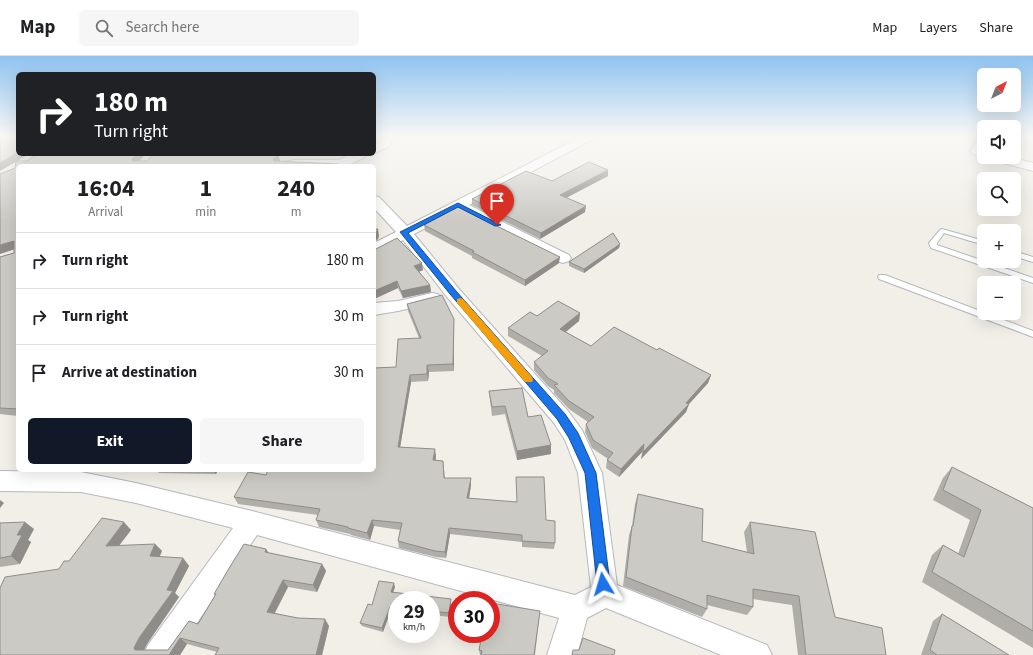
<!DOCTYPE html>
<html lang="en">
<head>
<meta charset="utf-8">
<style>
	:root { --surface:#fff; --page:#f6f6f6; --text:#202124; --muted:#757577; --line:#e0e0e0; --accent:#111827 }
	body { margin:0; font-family:"Source Sans 3",sans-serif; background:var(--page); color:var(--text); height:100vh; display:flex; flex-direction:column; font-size:15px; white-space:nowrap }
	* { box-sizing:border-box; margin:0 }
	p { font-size:13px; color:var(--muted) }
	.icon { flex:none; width:22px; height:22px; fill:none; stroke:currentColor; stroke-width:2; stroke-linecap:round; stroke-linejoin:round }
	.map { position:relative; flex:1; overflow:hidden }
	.details { position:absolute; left:16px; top:108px; width:360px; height:308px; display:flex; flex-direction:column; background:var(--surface); border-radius:6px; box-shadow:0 4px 16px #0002 }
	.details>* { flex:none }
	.guide { position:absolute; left:16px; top:16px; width:360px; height:84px; border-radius:6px; box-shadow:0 4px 16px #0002; background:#202124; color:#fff; overflow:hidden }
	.needle { width:26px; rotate:42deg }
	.buttons { position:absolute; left:977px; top:12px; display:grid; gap:8px }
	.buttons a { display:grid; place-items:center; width:44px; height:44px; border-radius:6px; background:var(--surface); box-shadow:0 4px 16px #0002; font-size:20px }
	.speed { position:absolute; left:388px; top:535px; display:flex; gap:8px; font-size:20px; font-weight:700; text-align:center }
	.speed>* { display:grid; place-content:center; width:52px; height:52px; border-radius:50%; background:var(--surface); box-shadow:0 4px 16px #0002; line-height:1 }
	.speed small { font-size:10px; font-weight:400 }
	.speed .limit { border:6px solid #d22; background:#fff; color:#111 }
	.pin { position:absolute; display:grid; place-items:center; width:34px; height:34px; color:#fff; margin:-41px -17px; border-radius:50% 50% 50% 0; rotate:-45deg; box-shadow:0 0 4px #0007 }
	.pin .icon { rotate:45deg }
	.me { position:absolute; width:44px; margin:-22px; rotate:353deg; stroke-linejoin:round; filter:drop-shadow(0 0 3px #0008) }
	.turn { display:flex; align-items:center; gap:14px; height:84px; padding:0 12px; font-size:18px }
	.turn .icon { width:52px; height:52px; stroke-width:2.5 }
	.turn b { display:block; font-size:28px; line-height:34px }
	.eta { display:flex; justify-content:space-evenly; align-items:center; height:68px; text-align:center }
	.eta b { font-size:24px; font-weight:700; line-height:28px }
	.cta { display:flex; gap:8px; margin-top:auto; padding:8px 12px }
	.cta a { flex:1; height:46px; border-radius:6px; background:var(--accent); color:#fff; font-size:16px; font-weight:700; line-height:46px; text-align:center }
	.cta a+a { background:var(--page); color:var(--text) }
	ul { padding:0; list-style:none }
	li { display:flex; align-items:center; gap:12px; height:56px; padding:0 12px; border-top:1px solid var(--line) }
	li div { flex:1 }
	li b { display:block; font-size:15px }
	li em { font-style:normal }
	header { display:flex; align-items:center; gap:24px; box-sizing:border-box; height:56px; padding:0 20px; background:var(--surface); border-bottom:1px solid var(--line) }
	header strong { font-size:19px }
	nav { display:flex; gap:22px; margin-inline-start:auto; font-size:14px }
	.search { width:280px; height:36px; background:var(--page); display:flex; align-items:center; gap:10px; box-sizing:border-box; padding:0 14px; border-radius:6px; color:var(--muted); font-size:15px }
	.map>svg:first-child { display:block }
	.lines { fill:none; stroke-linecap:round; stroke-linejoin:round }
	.service-casing { stroke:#b5b8bc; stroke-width:2 }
	.minor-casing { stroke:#b5b8bc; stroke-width:2 }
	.service { fill:#fff; fill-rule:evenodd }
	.minor { fill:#fff; fill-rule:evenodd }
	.wall { fill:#afaea9 }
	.shaded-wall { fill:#8f8d8a }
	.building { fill:#cccac5; stroke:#8f8d8a }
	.route { fill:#1a73e8; stroke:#114b97 }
	.slow { fill:#f59e0b }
</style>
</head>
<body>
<header>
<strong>Map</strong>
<div class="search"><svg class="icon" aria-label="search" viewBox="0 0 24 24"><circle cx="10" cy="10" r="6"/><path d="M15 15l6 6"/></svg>Search here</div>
<nav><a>Map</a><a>Layers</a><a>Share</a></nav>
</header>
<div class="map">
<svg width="1033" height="599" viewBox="0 0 1033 599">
	<rect width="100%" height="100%" fill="#f1efe8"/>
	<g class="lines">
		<g class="service-casing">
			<g id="service">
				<path d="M 942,173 L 984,185 L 984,189 L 944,177 L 937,187 L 937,189 L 1033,222 L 1033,227 L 931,192 L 929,187 L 940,174 Z"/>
				<path d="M 1014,195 L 1033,201 L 1033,206 L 1014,200 Z"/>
				<path d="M 879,219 L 885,219 L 1033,275 L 1033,281 L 879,223 L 878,221 Z"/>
			</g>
		</g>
		<g class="minor-casing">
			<g id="minor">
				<path d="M 374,81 L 384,81 L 392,86 L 388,91 L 374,97 L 374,89 L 379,87 L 374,85 Z"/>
				<path d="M 581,81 L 595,81 L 593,83 L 469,149 L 569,199 L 571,202 L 569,205 L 563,207 L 557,205 L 458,155 L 414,178 L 459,233 L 568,355 L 582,374 L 602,417 L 617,529 L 767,589 L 772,599 L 721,599 L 606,552 L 587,562 L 577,599 L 547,599 L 559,562 L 257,479 L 175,599 L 143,599 L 148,589 L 233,472 L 136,447 L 81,436 L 0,435 L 0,415 L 81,416 L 136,427 L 252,455 L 575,539 L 591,531 L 578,417 L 565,384 L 554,367 L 447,241 L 403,184 L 374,198 L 374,187 L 396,176 L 374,152 L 374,140 L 379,141 L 407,170 Z"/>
				<path d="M 984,81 L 984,101 L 986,101 C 981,102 973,99 970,95 L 980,82 Z"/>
				<path d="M 351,98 L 367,98 L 365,101 L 350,108 L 349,110 L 276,110 L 278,107 L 294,104 L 339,104 Z"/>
				<path d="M 989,101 L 1009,101 L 1033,107 L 1033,115 L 991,104 Z"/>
				<path d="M 432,237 L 438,238 L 441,242 L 438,246 L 398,255 L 374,259 L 374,247 L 398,245 Z"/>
			</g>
		</g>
		<use href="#service" class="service"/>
		<use href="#minor" class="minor"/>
	</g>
	<g class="wall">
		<path d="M 18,98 L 29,98 L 17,105 L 27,105 L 37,98 L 146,98 L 139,105 L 278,99 L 280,105 L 18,110 L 18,360 L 0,358 L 0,201 L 14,197 L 14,193 L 0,198 L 0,118 L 15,112 Z"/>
		<path d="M 608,114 L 608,120 L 566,142 L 585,156 L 540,183 L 472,149 L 472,143 L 552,125 Z"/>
		<path d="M 424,169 L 559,207 L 525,230 L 472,202 L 472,200 L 425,175 Z"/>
		<path d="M 620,188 L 619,192 L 584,217 L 569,210 L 569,206 Z"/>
		<path d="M 374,194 L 423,214 L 419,216 L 430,229 L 431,236 L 403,242 L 398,232 L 374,243 Z"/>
		<path d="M 407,248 L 454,263 L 454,315 L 429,316 L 428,325 L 411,326 L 400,391 L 436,400 L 436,405 L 443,405 L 445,422 L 471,429 L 469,442 L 546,464 L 555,487 L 554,493 L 522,491 L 522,486 L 450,478 L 446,502 L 436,501 L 399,492 L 398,485 L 400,474 L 374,470 L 370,484 L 351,479 L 350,478 L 319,471 L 316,464 L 318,459 L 238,448 L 234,441 L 266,419 L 396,311 L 419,282 L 408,255 Z"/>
		<path d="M 580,257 L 579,265 L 566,276 L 591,290 L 657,294 L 711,319 L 708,327 L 689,348 L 686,356 L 641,403 L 642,396 L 619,421 L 606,412 L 607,404 L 608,403 L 592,392 L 585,376 L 586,368 L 588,366 L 569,353 L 554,337 L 554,334 L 548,330 L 534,314 L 534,306 L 542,300 L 508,280 L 508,272 L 537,260 Z"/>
		<path d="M 489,335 L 528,361 L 551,389 L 551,398 L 517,404 L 505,358 L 492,360 L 490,344 Z"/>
		<path d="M 952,411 L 1033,452 L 1033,592 L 922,526 L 932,499 L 943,489 L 958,498 L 970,464 L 933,444 L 943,422 Z"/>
		<path d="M 156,414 L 218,414 L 216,418 L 159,417 Z"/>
		<path d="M 638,438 L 702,485 L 747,496 L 744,476 L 750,466 L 835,561 L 886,599 L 798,599 L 792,549 L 753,543 L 753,551 L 747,559 L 707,549 L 707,553 L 702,561 L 623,530 L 629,479 L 632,470 L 635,448 Z"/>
		<path d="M 0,467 L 34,473 L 28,484 L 31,486 L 20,508 L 0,511 Z"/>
		<path d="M 131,474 L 119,490 L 155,488 L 162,495 L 159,501 L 183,502 L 189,510 L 175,537 L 179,541 L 147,588 L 144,594 L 168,594 L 189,565 L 198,568 L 215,539 L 214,538 L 269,497 L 322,508 L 326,515 L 317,536 L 288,531 L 275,557 L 329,570 L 322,599 L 215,599 L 217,596 L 187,588 L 180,599 L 0,599 L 59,513 L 69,505 Z"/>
		<path d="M 395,531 L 393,536 L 451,547 L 450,561 L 431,559 L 431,544 L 397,544 L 397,555 L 391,554 L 383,576 L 362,570 L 360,567 L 372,549 Z"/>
		<path d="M 540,555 L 535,599 L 480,599 L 479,594 Z"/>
		<path d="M 942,558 L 1009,599 L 921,599 L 933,565 Z"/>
	</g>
	<g class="shaded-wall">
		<path d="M 18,96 L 18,98 L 29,98 L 0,115 L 0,107 Z"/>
		<path d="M 137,98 L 146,98 L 135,109 L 132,105 L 132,103 Z"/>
		<path d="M 278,99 L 280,105 L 275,109 L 273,103 Z"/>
		<path d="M 608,114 L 608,120 L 560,145 L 560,139 Z"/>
		<path d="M 586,150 L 585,156 L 540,183 L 541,177 Z"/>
		<path d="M 375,155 L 376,162 L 374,170 L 374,159 Z"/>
		<path d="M 378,173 L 379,180 L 378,183 L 374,186 L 374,178 Z"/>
		<path d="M 14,185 L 18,192 L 0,198 L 0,189 Z"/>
		<path d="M 620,188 L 619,192 L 584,217 L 584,213 Z"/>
		<path d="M 560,201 L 559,207 L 525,230 L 525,224 Z"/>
		<path d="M 422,207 L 423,214 L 415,217 L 414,210 Z"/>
		<path d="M 397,225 L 398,232 L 374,243 L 374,235 Z"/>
		<path d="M 430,229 L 431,236 L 403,242 L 401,235 Z"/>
		<path d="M 580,257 L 579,265 L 559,281 L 560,273 Z"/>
		<path d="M 454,263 L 454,315 L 453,308 Z"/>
		<path d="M 427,309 L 429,316 L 428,325 L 427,318 Z"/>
		<path d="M 410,319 L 411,326 L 399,398 L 398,391 Z"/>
		<path d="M 711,319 L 708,327 L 689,348 L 686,356 L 641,403 L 643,396 L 686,347 Z"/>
		<path d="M 644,388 L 642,396 L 619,421 L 621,413 Z"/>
		<path d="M 551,389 L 551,398 L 517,404 L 517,395 Z"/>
		<path d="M 435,393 L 436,400 L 434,411 L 433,404 Z"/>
		<path d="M 213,414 L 218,414 L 216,418 Z"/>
		<path d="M 471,422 L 471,429 L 468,448 L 467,442 Z"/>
		<path d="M 0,444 L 4,447 L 0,452 Z"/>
		<path d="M 372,464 L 374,470 L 370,484 L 367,477 Z"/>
		<path d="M 25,466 L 34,473 L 28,484 L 31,486 L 20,508 L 11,500 L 17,479 Z"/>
		<path d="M 124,466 L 131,474 L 113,497 L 106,490 Z"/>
		<path d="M 449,472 L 450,478 L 446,502 L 445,496 Z"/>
		<path d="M 155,488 L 162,495 L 157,507 L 150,500 Z"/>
		<path d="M 266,493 L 271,500 L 265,496 Z"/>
		<path d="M 183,502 L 189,510 L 175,537 L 179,541 L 147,588 L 142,598 L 135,594 L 134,592 L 167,534 Z"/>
		<path d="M 322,508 L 326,515 L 317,536 L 313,529 Z"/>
		<path d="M 283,524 L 288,531 L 272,562 L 267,556 Z"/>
		<path d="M 394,527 L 395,531 L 392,540 L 391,536 Z"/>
		<path d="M 451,543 L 451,547 L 450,561 L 449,557 Z"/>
		<path d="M 390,551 L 391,554 L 383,576 L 382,572 Z"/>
		<path d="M 325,563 L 329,570 L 322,599 L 316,599 Z"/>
		<path d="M 180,582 L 187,588 L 180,599 L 169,599 Z"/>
	</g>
	<g class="building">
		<path d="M 0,81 L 18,81 L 18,96 L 0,107 Z"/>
		<path d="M 37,98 L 137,98 L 132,103 L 132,105 L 147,105 L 153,98 L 264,98 L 278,99 L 273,103 L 274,105 L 339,108 L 338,110 L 18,110 L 18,353 L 0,352 L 0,201 L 14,197 L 14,185 L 0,189 L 0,118 L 15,112 L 16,105 L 27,105 Z"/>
		<path d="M 589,106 L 608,114 L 560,139 L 586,150 L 541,177 L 472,143 L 526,115 L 552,125 Z"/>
		<path d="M 458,151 L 560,201 L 525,224 L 472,196 L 474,195 L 424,169 Z"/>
		<path d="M 374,173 L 378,173 L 376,177 L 374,178 Z"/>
		<path d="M 613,177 L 620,188 L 584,213 L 569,206 Z"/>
		<path d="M 397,182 L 422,207 L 414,210 L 430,229 L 401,235 L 397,225 L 374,235 L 374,194 Z"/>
		<path d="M 442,239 L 454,263 L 453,308 L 427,309 L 427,318 L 410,319 L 398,391 L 435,393 L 433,404 L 443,405 L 444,422 L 471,422 L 467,442 L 517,446 L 516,421 L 544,421 L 546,464 L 555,465 L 555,487 L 522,485 L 522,479 L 449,472 L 445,496 L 435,495 L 398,485 L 402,467 L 372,464 L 367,477 L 348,472 L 348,471 L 316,464 L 320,453 L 234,441 L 248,416 L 266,419 L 268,414 L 374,414 L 374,312 L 396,311 L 398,283 L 421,282 L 407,248 Z"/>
		<path d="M 558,245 L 580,257 L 560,273 L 591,290 L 614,271 L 657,294 L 659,292 L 711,319 L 686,347 L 689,348 L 643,396 L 644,388 L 621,413 L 607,404 L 613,397 L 593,384 L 586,368 L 594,361 L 569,345 L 554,329 L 558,328 L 548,322 L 534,306 L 548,295 L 508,272 L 530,256 L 537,260 Z"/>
		<path d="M 522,332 L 528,361 L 541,359 L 551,389 L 517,395 L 505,350 L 492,351 L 489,335 Z"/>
		<path d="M 952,411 L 1033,452 L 1033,575 L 932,516 L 943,489 L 964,501 L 981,454 L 943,434 Z"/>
		<path d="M 638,438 L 703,453 L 702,485 L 754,498 L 750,466 L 815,476 L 835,561 L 882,572 L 886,599 L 806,599 L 799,540 L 753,533 L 753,551 L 707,539 L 707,553 L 626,521 L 632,470 L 633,470 Z"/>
		<path d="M 102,462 L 124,466 L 106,490 L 155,488 L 150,500 L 183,502 L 167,534 L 173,535 L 139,582 L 134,592 L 135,594 L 168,594 L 189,565 L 198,568 L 216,538 L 214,538 L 228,514 L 244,488 L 266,493 L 265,496 L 322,508 L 313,529 L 283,524 L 267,556 L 298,562 L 325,563 L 316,599 L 318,599 L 215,599 L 219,592 L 180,582 L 169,599 L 0,599 L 0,532 L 5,521 L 59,513 L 64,505 L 69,505 Z"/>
		<path d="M 25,466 L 17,479 L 22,479 L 11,500 L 0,502 L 0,467 Z"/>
		<path d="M 379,525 L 394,527 L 391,536 L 451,543 L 449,557 L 431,555 L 431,544 L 397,544 L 397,552 L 390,551 L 382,572 L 360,567 L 368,548 L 372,549 Z"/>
		<path d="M 491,547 L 540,555 L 534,599 L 481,599 L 482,595 L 479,594 L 482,578 L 491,578 Z"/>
		<path d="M 942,558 L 1009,599 L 937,599 L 930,594 Z"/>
		<path d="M 583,582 L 615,594 L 614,599 L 572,599 L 573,594 L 579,594 Z"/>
	</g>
	<linearGradient id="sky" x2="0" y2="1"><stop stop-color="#8fc3f1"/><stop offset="0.49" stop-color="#f9f8f5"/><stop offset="1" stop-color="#f9f8f5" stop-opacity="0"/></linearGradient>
	<rect width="1033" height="165" fill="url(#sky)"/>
	<path class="route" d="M 458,147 L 501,169 L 495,170 L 458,151 L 408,177 L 456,235 L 565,358 L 578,377 L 596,417 L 610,528 L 608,533 L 603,535 L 599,533 L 597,528 L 585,417 L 569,382 L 557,363 L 450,238 L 400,176 Z"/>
	<path class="slow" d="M 460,242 L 463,243 L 532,321 L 533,324 L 532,326 L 525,326 L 457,247 L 457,243 Z"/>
</svg>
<div class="buttons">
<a><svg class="needle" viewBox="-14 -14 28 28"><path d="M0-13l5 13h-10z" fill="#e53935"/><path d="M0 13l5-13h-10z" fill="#757577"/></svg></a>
<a><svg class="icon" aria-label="sound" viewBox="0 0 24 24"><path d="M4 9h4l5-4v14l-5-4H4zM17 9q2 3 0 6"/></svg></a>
<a><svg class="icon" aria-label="search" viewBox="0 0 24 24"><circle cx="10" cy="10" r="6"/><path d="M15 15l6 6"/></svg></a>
<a>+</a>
<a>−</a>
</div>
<div class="speed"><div>29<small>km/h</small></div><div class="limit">30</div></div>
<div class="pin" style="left:497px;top:169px;background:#d93025"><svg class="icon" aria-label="arrive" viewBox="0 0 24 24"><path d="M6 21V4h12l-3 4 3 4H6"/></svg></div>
<svg class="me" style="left:603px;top:528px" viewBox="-20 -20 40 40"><path d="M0-17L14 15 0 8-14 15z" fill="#1a73e8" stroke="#fff" stroke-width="4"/></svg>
<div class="guide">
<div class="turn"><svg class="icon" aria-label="right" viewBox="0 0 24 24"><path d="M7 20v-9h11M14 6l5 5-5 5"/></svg><div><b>180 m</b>Turn right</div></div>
</div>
<section class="details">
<div class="eta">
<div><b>16:04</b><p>Arrival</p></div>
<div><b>1</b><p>min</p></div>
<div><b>240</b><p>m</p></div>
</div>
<ul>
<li><svg class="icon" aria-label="right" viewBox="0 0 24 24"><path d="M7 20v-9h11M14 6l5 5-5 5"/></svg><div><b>Turn right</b></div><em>180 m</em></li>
<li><svg class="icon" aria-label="right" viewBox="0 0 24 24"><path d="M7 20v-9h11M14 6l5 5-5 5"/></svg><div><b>Turn right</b></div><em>30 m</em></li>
<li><svg class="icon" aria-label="arrive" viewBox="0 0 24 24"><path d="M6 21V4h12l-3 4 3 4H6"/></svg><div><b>Arrive at destination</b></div><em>30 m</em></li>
</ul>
<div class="cta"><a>Exit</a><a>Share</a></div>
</section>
</div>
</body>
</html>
